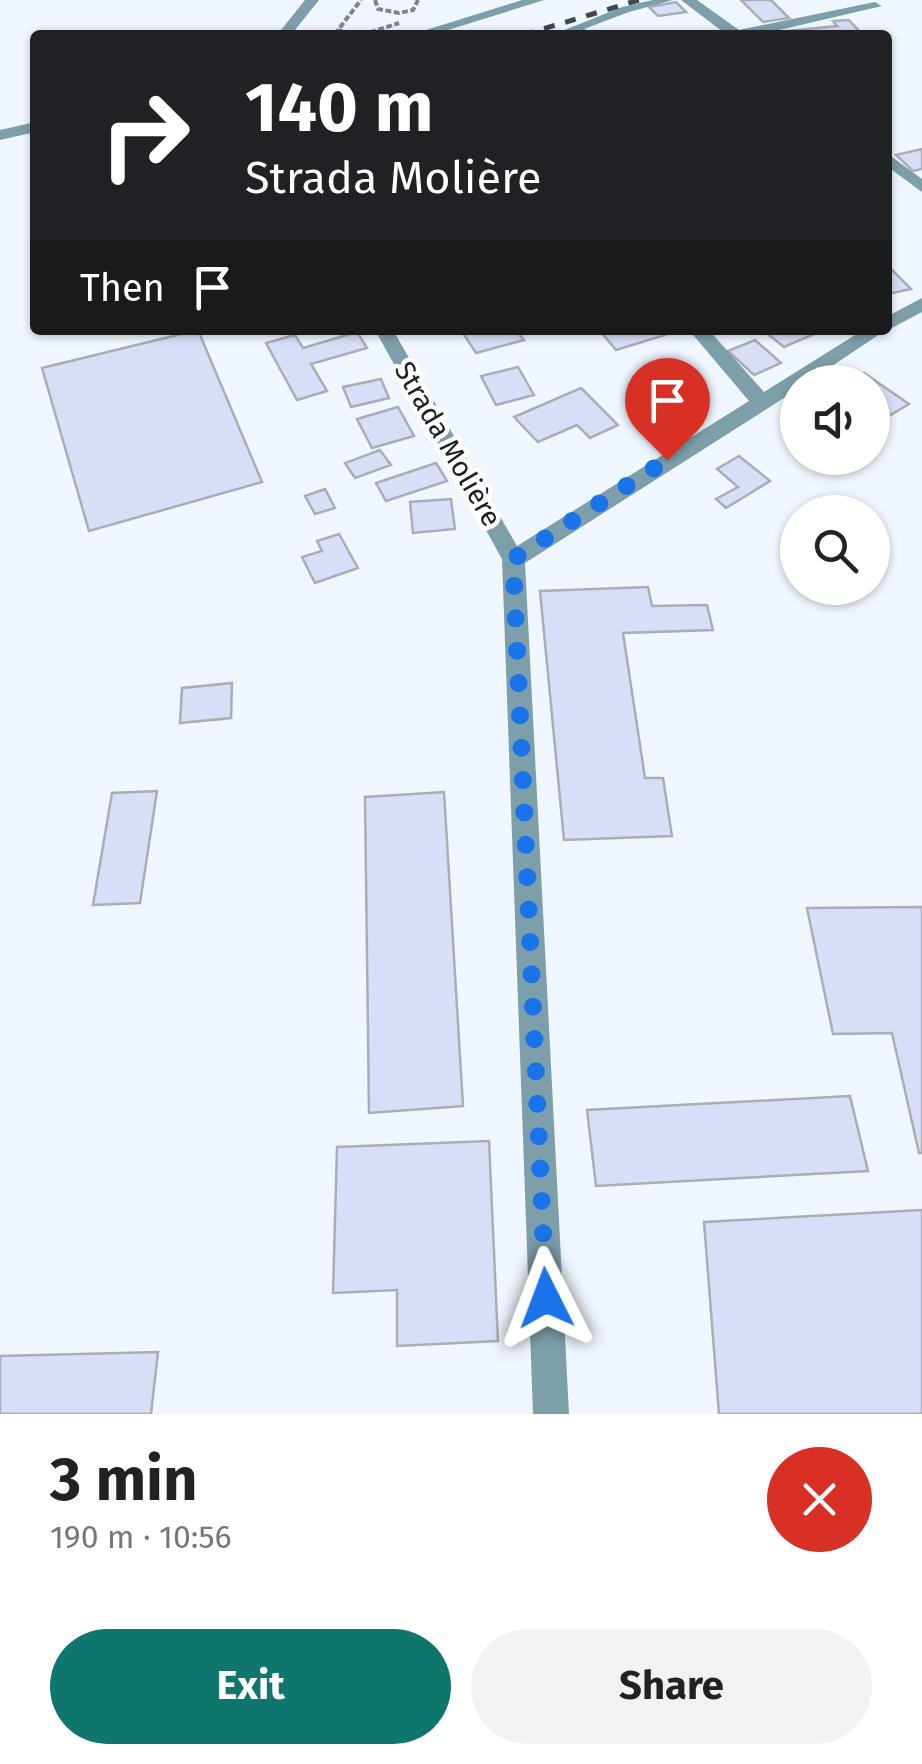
<!DOCTYPE html>
<html lang="en">
<head>
<meta charset="utf-8">
<style>
	:root { --surface:#fff; --page:#f2f2f2; --text:#222; --muted:#767676; --accent:#0f766e }
	body { margin:0; font-family:"Fira Sans",sans-serif; background:var(--page); color:var(--text); height:100vh; display:flex; flex-direction:column; font-size:38px; white-space:nowrap }
	* { box-sizing:border-box; margin:0 }
	p { font-size:32px; color:var(--muted) }
	.icon { flex:none; width:55px; height:55px; fill:none; stroke:currentColor; stroke-width:2; stroke-linecap:round; stroke-linejoin:round }
	.map { position:relative; height:1414px; overflow:hidden }
	.details { display:flex; flex-direction:column; background:var(--surface); flex:1 }
	.details>* { flex:none }
	.top-card { position:absolute; left:30px; top:30px; width:862px; height:305px; border-radius:10px; box-shadow:0 2px 8px #0004; background:#202124; color:#fff; overflow:hidden }
	.controls { position:absolute; left:780px; top:365px; display:grid; gap:20px }
	.controls a { display:grid; place-items:center; width:110px; height:110px; border-radius:50%; background:var(--surface); box-shadow:0 2px 8px #0004; font-size:50px }
	.pin { position:absolute; display:grid; place-items:center; width:85px; height:85px; color:#fff; margin:-102px -42px; border-radius:50% 50% 50% 0; rotate:-45deg; box-shadow:0 0 10px #0007 }
	.pin .icon { rotate:45deg }
	.me { position:absolute; width:110px; margin:-55px; rotate:357deg; stroke-linejoin:round; filter:drop-shadow(0 0 8px #0008) }
	.turn { display:flex; align-items:center; gap:35px; height:210px; padding:0 50px; font-size:45px }
	.turn .icon { width:130px; height:130px; stroke-width:2.5 }
	.turn b { display:block; font-size:70px; line-height:85px }
	.then { display:flex; align-items:center; height:95px; padding:0 50px; background:#0003; gap:20px; font-size:38px }
	.round { display:grid; place-items:center; flex:none; width:105px; height:105px; border-radius:52px; background:var(--page) }
	.headline { display:flex; align-items:center; justify-content:space-between; height:170px; padding:0 50px }
	h1 { font-size:60px; font-weight:700; line-height:75px }
	.action { display:flex; gap:20px; margin-top:auto; padding:20px 50px }
	.action a { flex:1; height:115px; border-radius:60px; background:var(--accent); color:#fff; font-size:40px; font-weight:700; line-height:115px; text-align:center }
	.action a+a { background:var(--page); color:var(--text) }
	.map>svg:first-child { display:block }
	.building { fill:#d8def7; stroke:#aaacb8; stroke-width:2.5 }
	.lines { fill:none; stroke-linecap:round; stroke-linejoin:round }
	.path { stroke:#80858b; stroke-width:4; stroke-dasharray:6 2.5; stroke-linecap:butt }
	.service { fill:#7d9faa; fill-rule:evenodd }
	.minor { fill:#7d9faa; fill-rule:evenodd }
	.rail { stroke:#42464b; stroke-width:5; stroke-dasharray:11 11; stroke-linecap:butt }
	.route { stroke:#1a73e8; stroke-width:18; stroke-dasharray:0 32.4 }
	.labels { text-anchor:middle; dominant-baseline:central; stroke-width:9; stroke-linejoin:round; paint-order:stroke }
	.street-label { font-size:28px; fill:#1b1e22; stroke:#fff }
</style>
</head>
<body>
<div class="map">
<svg width="922" height="1414" viewBox="0 0 922 1414">
	<rect width="100%" height="100%" fill="#eff6fe"/>
	<g class="building">
		<path d="M 741,0 L 771,0 L 789,18 L 763,22 Z"/>
		<path d="M 676,2 L 686,12 L 658,16 L 649,7 Z"/>
		<path d="M 849,20 L 859,31 L 846,35 L 791,35 L 788,31 L 837,26 L 833,21 Z"/>
		<path d="M 922,149 L 922,169 L 913,171 L 896,155 Z"/>
		<path d="M 888,266 L 911,289 L 888,294 Z"/>
		<path d="M 198,330 L 262,482 L 89,531 L 42,368 Z"/>
		<path d="M 461,330 L 516,330 L 524,340 L 476,353 Z"/>
		<path d="M 612,330 L 660,330 L 665,335 L 616,350 L 602,333 Z"/>
		<path d="M 779,330 L 823,330 L 784,347 L 769,335 Z"/>
		<path d="M 357,332 L 367,348 L 311,364 L 327,391 L 297,400 L 266,343 L 295,335 L 303,348 Z"/>
		<path d="M 755,340 L 781,363 L 754,375 L 728,351 Z"/>
		<path d="M 518,367 L 534,395 L 496,405 L 481,376 Z"/>
		<path d="M 864,373 L 909,404 L 872,426 L 872,382 L 849,382 Z"/>
		<path d="M 663,376 L 693,405 L 659,420 L 630,390 Z"/>
		<path d="M 381,379 L 389,398 L 351,407 L 343,387 Z"/>
		<path d="M 581,388 L 618,425 L 590,438 L 577,425 L 538,442 L 514,417 Z"/>
		<path d="M 398,407 L 414,436 L 372,448 L 357,419 Z"/>
		<path d="M 380,450 L 391,465 L 355,478 L 345,463 Z"/>
		<path d="M 739,456 L 770,481 L 726,508 L 716,499 L 738,487 L 717,469 Z"/>
		<path d="M 436,463 L 447,481 L 386,501 L 376,483 Z"/>
		<path d="M 325,489 L 335,508 L 315,514 L 305,496 Z"/>
		<path d="M 451,499 L 455,529 L 413,533 L 410,502 Z"/>
		<path d="M 339,534 L 358,568 L 315,583 L 302,557 L 322,551 L 317,541 Z"/>
		<path d="M 648,587 L 652,606 L 707,605 L 713,630 L 623,633 L 645,778 L 663,778 L 672,836 L 564,840 L 540,591 Z"/>
		<path d="M 232,683 L 231,718 L 180,723 L 182,688 Z"/>
		<path d="M 157,791 L 140,903 L 93,905 L 112,793 Z"/>
		<path d="M 444,792 L 463,1106 L 369,1113 L 365,797 Z"/>
		<path d="M 922,907 L 922,1153 L 919,1153 L 892,1033 L 833,1034 L 807,908 Z"/>
		<path d="M 850,1096 L 868,1171 L 596,1186 L 587,1110 Z"/>
		<path d="M 489,1141 L 498,1341 L 397,1346 L 397,1290 L 333,1293 L 337,1147 Z"/>
		<path d="M 922,1210 L 922,1414 L 719,1414 L 704,1222 Z"/>
		<path d="M 158,1352 L 151,1414 L 0,1414 L 0,1356 Z"/>
	</g>
	<g class="lines">
		<g class="path">
			<path d="M 375,0 L 378,9 L 399,13 L 413,10 L 418,0"/>
			<path d="M 351,35 L 338,30 L 361,0"/>
			<path d="M 362,35 L 399,23"/>
		</g>
		<path class="service" d="M 653,0 L 673,0 L 629,12 L 568,35 L 552,35 L 622,7 Z"/>
		<g class="minor">
			<path d="M 305,0 L 319,0 L 291,35 L 277,35 Z"/>
			<path d="M 522,0 L 544,0 L 432,35 L 410,35 Z"/>
			<path d="M 681,0 L 697,0 L 739,30 L 875,2 L 882,6 L 758,35 L 727,35 Z"/>
			<path d="M 579,25 L 593,35 L 577,35 L 572,29 Z"/>
			<path d="M 35,122 L 35,132 L 0,140 L 0,130 Z"/>
			<path d="M 888,154 L 922,179 L 922,192 L 888,167 Z"/>
			<path d="M 922,298 L 922,312 L 888,330 L 888,316 Z"/>
			<path d="M 375,330 L 393,330 L 517,546 L 749,401 L 689,330 L 709,330 L 764,392 L 863,330 L 886,330 L 808,382 L 798,382 L 798,389 L 525,563 L 569,1414 L 533,1414 L 502,559 Z"/>
		</g>
		<path class="rail" d="M 523,35 L 639,0"/>
	</g>
	<g class="lines">
		<path class="route" d="M 546,1298 L 513,559 L 667,460"/>
	</g>
	<g class="labels">
		<g class="street-label">
			<text transform="translate(448 444) rotate(60)">Strada Molière</text>
		</g>
	</g>
</svg>
<div class="controls">
<a><svg class="icon" aria-label="sound" viewBox="0 0 24 24"><path d="M4 9h4l5-4v14l-5-4H4zM17 9q2 3 0 6"/></svg></a>
<a><svg class="icon" aria-label="search" viewBox="0 0 24 24"><circle cx="10" cy="10" r="6"/><path d="M15 15l6 6"/></svg></a>
</div>
<div class="pin" style="left:667px;top:460px;background:#d93025"><svg class="icon" aria-label="arrive" viewBox="0 0 24 24"><path d="M6 21V4h12l-3 4 3 4H6"/></svg></div>
<svg class="me" style="left:546px;top:1298px" viewBox="-20 -20 40 40"><path d="M0-17L14 15 0 8-14 15z" fill="#1a73e8" stroke="#fff" stroke-width="4"/></svg>
<div class="top-card">
<div class="turn"><svg class="icon" aria-label="right" viewBox="0 0 24 24"><path d="M7 20v-9h11M14 6l5 5-5 5"/></svg><div><b>140 m</b>Strada Molière</div></div>
<div class="then">Then<svg class="icon" aria-label="arrive" viewBox="0 0 24 24"><path d="M6 21V4h12l-3 4 3 4H6"/></svg></div>
</div>
</div>
<section class="details">
<div class="headline"><div><h1>3 min</h1><p>190 m · 10:56</p></div><a class="round" style="background:#d93025;color:#fff"><svg class="icon" aria-label="close" viewBox="0 0 24 24"><path d="M6 6l12 12M18 6L6 18"/></svg></a></div>
<div class="action"><a>Exit</a><a>Share</a></div>
</section>
</body>
</html>
